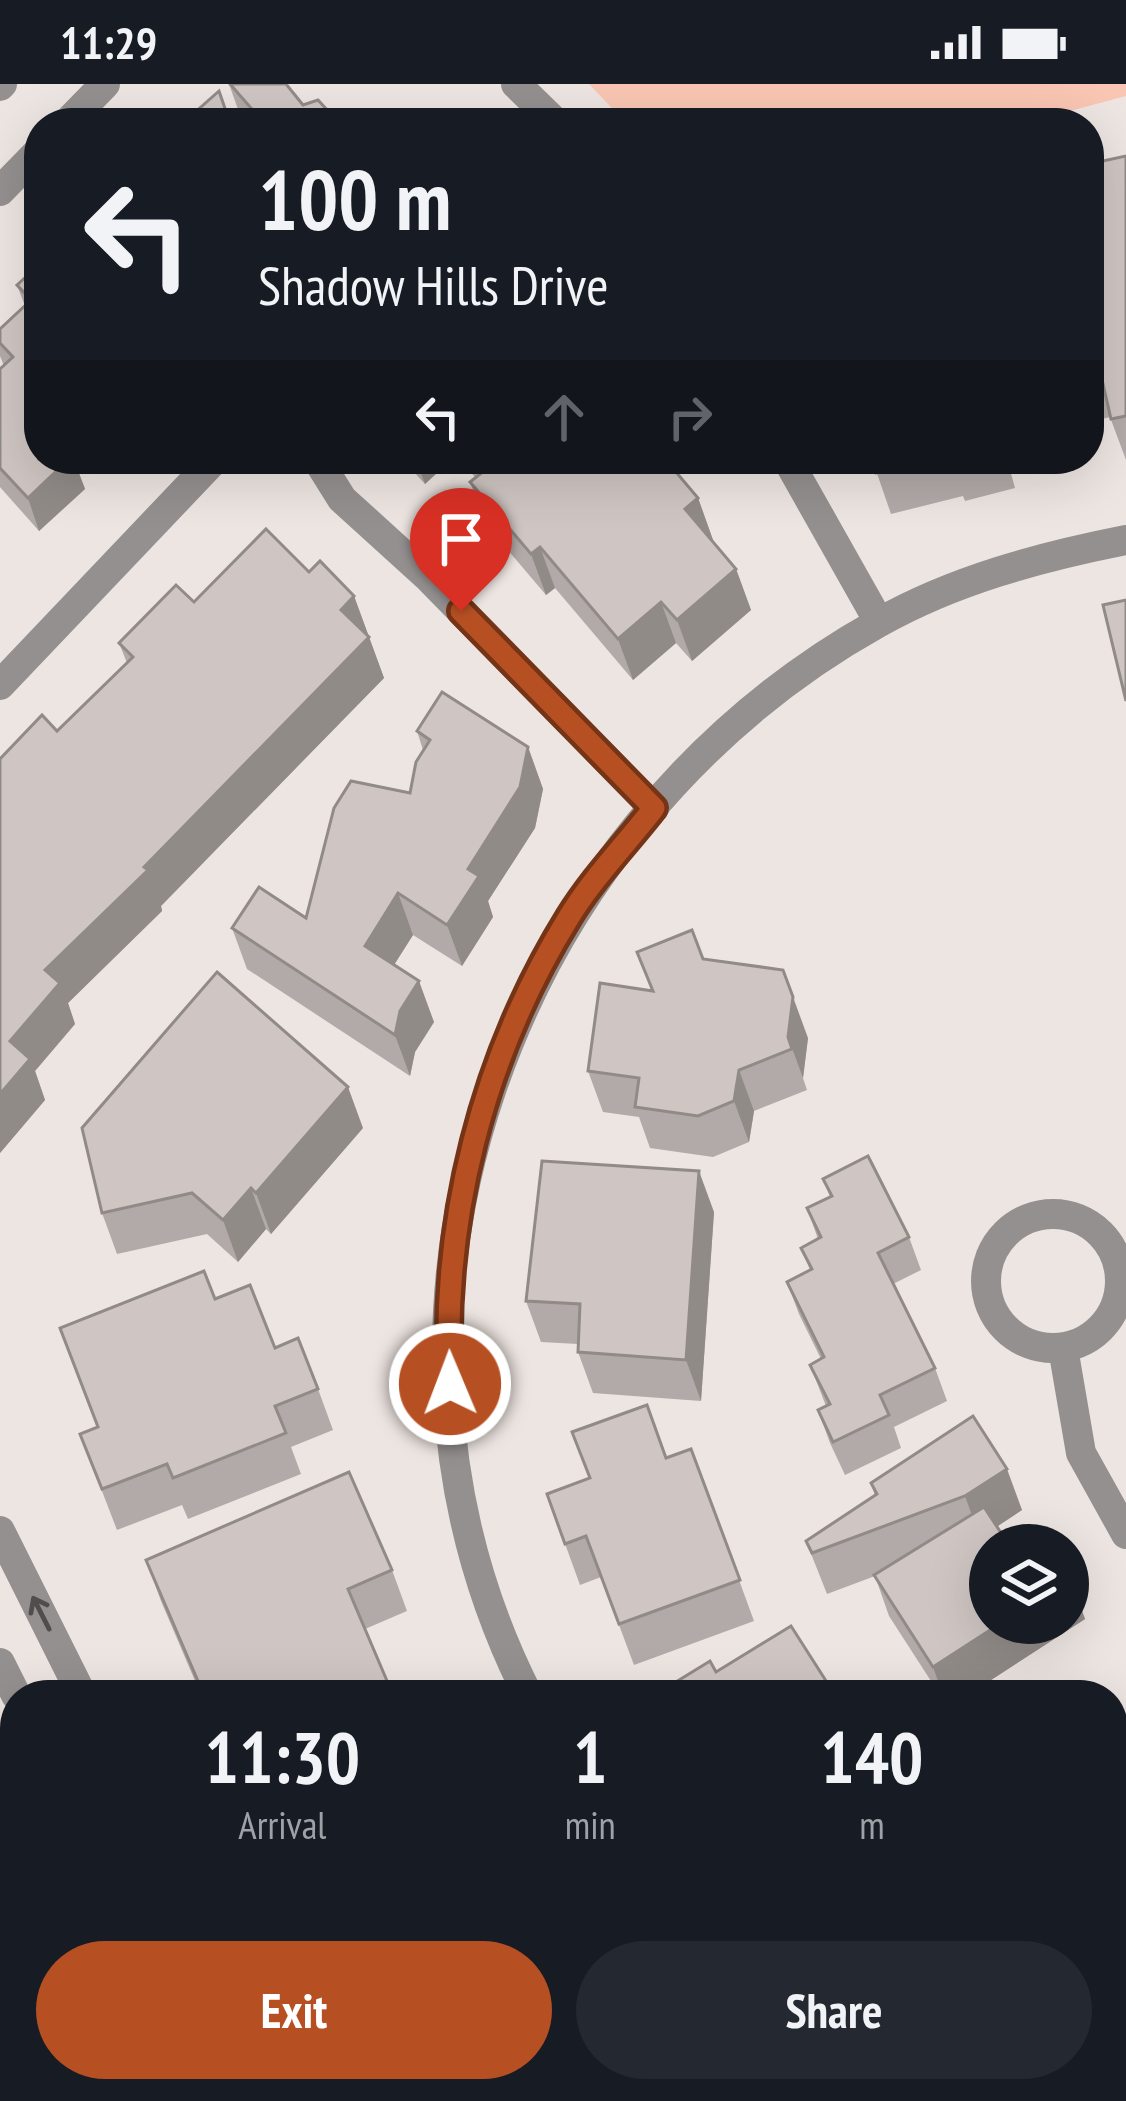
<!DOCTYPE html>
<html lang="en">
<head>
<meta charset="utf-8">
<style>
	:root { --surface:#171b24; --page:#242831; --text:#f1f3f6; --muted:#9ea1a6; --accent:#b65023 }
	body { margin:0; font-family:"PT Sans Narrow",sans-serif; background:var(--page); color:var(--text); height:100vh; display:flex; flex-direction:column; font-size:45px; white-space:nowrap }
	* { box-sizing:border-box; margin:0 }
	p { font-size:39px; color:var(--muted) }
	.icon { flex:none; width:66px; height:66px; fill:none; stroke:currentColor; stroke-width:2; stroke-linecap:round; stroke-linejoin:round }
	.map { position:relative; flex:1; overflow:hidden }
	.details { position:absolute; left:0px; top:1596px; width:1128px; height:423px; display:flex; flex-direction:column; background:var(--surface); border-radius:48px 48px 0 0; box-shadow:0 12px 48px #0002 }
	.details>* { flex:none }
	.hud { position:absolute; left:24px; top:24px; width:1080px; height:366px; border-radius:48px; box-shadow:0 12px 48px #0002; background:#171b24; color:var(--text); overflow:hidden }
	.buttons { position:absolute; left:969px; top:1440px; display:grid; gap:24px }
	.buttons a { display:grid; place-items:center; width:120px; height:120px; border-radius:50%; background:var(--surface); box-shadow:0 12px 48px #0002; font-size:60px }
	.pin { position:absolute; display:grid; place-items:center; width:102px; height:102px; color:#fff; margin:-123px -51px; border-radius:50% 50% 50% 0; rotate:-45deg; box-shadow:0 0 12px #0007 }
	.pin .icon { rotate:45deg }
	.me { position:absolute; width:132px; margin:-66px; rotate:359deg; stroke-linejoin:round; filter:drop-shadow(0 0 9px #0008) }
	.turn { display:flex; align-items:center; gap:42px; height:252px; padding:0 36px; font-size:54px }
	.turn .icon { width:156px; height:156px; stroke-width:2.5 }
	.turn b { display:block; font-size:84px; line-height:102px }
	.lanes { display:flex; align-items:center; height:114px; padding:0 36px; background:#0003; justify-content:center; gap:60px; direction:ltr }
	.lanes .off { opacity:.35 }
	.eta { display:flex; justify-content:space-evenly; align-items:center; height:204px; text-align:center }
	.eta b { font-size:72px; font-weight:800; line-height:84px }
	.primary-button { display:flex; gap:24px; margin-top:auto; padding:24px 36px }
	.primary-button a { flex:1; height:138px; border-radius:72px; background:var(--accent); color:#fff; font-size:48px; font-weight:800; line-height:138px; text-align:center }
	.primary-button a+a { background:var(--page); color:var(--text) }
	.status { display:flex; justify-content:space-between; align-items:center; height:84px; padding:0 60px; background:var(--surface); direction:ltr }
	.status svg { height:33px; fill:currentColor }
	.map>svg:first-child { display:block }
	.green { fill:#f9c6b3 }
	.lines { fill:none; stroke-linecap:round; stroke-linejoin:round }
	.minor { stroke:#94908f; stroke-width:30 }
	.wall { fill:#b2aaa8 }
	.shaded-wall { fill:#918b88 }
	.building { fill:#cfc6c3; stroke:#918b88; stroke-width:3 }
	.oneway { stroke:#514d4c }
	.route-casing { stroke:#763417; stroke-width:30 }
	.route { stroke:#b65023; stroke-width:21 }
</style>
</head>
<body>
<div class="status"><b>11:29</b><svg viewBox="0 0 49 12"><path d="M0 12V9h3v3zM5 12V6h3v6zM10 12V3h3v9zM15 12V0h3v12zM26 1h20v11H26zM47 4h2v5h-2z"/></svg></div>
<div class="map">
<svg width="1126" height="2017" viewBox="0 0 1126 2017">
	<rect width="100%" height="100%" fill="#ede5e1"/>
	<path class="green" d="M 589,0 L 1126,0 L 1126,12 L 1025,39 L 626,39 Z"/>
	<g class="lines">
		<g class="minor">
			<path d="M 516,0 L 556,39"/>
			<path d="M 0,2 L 2,0"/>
			<path d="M 67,39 L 105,0"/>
			<path d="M 0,107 L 39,67"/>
			<path d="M 317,375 L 342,415 L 429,494 L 654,724"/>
			<path d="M 787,375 L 879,538"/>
			<path d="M 0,601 L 215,375"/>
			<circle cx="1053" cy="1197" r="67"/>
			<path d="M 1063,1264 L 1081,1369 L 1126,1450"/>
			<path d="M 0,1447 L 82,1611"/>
			<path d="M 0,1579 L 16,1611"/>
			<path d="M 528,1611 C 332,1225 508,745 878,539 C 954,496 1040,473 1126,456"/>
			<path d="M 195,2004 L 200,2017"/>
			<path d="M 256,2004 L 261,2017"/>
			<path d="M 787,2004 L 796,2017"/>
		</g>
	</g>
	<g class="wall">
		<path d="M 229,0 L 303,21 L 339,39 L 247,39 L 240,31 Z"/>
		<path d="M 1126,72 L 1126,376 L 1110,333 L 1089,338 L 1089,80 Z"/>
		<path d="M 39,181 L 77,384 L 85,405 L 39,447 L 0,403 L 0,285 L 4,282 L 0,272 L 0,245 L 25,222 L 17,201 Z"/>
		<path d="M 402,375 L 452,375 L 425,400 Z"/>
		<path d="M 458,375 L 665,375 L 698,414 L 713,456 L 712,457 L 736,485 L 751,526 L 692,577 L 676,559 L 633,596 L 555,504 L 546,511 L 485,439 L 470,398 L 476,394 Z"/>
		<path d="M 872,375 L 1007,375 L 1015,404 L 965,417 L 963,412 L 891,430 Z"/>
		<path d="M 309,488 L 354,512 L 384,594 L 161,822 L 162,827 L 68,919 L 75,940 L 35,987 L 45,1016 L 0,1069 L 57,647 L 127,579 L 119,559 L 194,518 Z"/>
		<path d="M 417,647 L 528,663 L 543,705 L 535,744 L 488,817 L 493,833 L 462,882 L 413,851 L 394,881 L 434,938 L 415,968 L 410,992 L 247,885 L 232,844 L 306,834 L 410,709 L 423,666 Z"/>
		<path d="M 637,868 L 703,875 L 808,954 L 803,994 L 807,1006 L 754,1027 L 749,1058 L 713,1073 L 650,1064 L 639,1033 L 603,1028 L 588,987 L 651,906 Z"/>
		<path d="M 363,1044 L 271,1150 L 266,1145 L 238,1178 L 207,1150 L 117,1170 L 102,1129 Z"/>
		<path d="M 823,1095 L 909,1153 L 921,1186 L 893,1200 L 935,1284 L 947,1317 L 894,1343 L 901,1364 L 845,1391 L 830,1359 L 818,1326 L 826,1322 L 810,1281 L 821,1275 L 799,1230 L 787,1198 L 810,1186 L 801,1164 L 818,1155 L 807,1124 L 830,1113 Z"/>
		<path d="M 714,1128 L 701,1317 L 593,1309 L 578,1268 L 578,1260 L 541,1258 L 526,1217 Z"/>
		<path d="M 215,1215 L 275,1264 L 318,1305 L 333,1346 L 291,1363 L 301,1390 L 188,1435 L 182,1421 L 117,1446 L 80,1350 L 98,1344 L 60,1244 Z"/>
		<path d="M 973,1332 L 1022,1426 L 997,1442 L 990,1461 L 1070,1494 L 1085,1535 L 968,1611 L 940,1611 L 889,1532 L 875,1492 L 827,1510 L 806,1457 L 875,1412 L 871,1399 Z"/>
		<path d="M 691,1365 L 754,1537 L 634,1581 L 601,1493 L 580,1501 L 547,1410 Z"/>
		<path d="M 146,1476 L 392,1486 L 407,1527 L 365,1545 L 393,1611 L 201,1611 L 161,1517 Z"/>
		<path d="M 1126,1847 L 1126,1914 L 1113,1886 L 1113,1855 Z"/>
		<path d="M 0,1853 L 15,1893 L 15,1928 L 5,1932 L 15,1959 L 15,2004 L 32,2004 L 36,2017 L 0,2017 Z"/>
		<path d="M 366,2004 L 575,2004 L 582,2017 L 371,2017 Z"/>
	</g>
	<g class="shaded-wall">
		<path d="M 66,375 L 87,375 L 77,384 L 85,405 L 39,447 L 28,414 Z"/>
		<path d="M 416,375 L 452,375 L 425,400 Z"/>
		<path d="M 698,414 L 713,456 L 700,467 L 685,425 Z"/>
		<path d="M 540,463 L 555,504 L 546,511 L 531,470 Z"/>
		<path d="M 736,485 L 751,526 L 692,577 L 677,536 Z"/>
		<path d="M 354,512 L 384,594 L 161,822 L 162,827 L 68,919 L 75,940 L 35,987 L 45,1016 L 0,1069 L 0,1010 L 10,957 L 45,886 L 144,783 L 341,526 Z"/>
		<path d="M 661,518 L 676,559 L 633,596 L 618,555 Z"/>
		<path d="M 528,663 L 543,705 L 535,744 L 488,817 L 493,833 L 462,882 L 447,841 L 468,785 Z"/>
		<path d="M 398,809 L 413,851 L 380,903 L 365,862 Z"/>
		<path d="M 419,897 L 434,938 L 415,968 L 410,992 L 395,951 L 400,927 Z"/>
		<path d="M 793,913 L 808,954 L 803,994 L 788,953 Z"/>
		<path d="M 739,986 L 754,1027 L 749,1058 L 734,1017 Z"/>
		<path d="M 348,1003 L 363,1044 L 271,1150 L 256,1109 Z"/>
		<path d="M 699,1087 L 714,1128 L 701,1317 L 686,1276 Z"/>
		<path d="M 251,1104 L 266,1145 L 238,1178 L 223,1136 Z"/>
		<path d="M 1007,1385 L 1022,1426 L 980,1454 L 965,1412 Z"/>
		<path d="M 1070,1494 L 1085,1535 L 968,1611 L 943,1611 L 933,1583 L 1001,1539 L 1068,1539 L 1068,1496 Z"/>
		<path d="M 917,2004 L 938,2004 L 921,2015 Z"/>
	</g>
	<g class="building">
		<path d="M 230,0 L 286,0 L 303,21 L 318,16 L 339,39 L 264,39 Z"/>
		<path d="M 219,7 L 230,39 L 175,39 L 189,27 L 193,30 Z"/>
		<path d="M 1126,72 L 1126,332 L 1111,335 L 1101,291 L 1089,294 L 1089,80 Z"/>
		<path d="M 39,181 L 39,375 L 69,375 L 28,414 L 0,384 L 0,285 L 13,273 L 0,259 L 0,245 L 31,216 L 17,201 Z"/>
		<path d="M 482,375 L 665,375 L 698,414 L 685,425 L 736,485 L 677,536 L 661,518 L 618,555 L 540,463 L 531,470 L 470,398 L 489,383 Z"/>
		<path d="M 872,375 L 930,375 L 876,389 Z"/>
		<path d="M 266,445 L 309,488 L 320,477 L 354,512 L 341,526 L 369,553 L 144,783 L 148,786 L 45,886 L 60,899 L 10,957 L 30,975 L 0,1010 L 0,675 L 42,631 L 57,647 L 133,573 L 119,559 L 176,501 L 194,518 Z"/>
		<path d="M 1126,516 L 1126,617 L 1103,521 Z"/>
		<path d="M 442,608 L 528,663 L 520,703 L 468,785 L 479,792 L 447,841 L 398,809 L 365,862 L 419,897 L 400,927 L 395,951 L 232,844 L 259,803 L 306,834 L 334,724 L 351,697 L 410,709 L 416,678 L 430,656 L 417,647 Z"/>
		<path d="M 692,846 L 703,875 L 783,886 L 793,913 L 788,953 L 792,965 L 739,986 L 734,1017 L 698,1032 L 635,1023 L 639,994 L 588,987 L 600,899 L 653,907 L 637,868 Z"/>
		<path d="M 217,888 L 348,1003 L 256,1109 L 251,1104 L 223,1136 L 192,1109 L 102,1129 L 82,1044 Z"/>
		<path d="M 868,1072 L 909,1153 L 878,1169 L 935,1284 L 880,1311 L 889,1331 L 833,1358 L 818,1326 L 830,1320 L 810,1281 L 824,1273 L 787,1198 L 812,1185 L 801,1164 L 821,1153 L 807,1124 L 832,1112 L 823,1095 Z"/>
		<path d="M 542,1077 L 699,1087 L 686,1276 L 578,1268 L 580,1220 L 526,1217 Z"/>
		<path d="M 204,1187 L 215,1215 L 250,1201 L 275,1264 L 298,1254 L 318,1305 L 275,1322 L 286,1349 L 173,1394 L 167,1380 L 102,1405 L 80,1350 L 98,1343 L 60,1244 Z"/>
		<path d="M 647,1321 L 666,1374 L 691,1365 L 740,1496 L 619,1540 L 586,1452 L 565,1460 L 547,1410 L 590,1394 L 572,1348 Z"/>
		<path d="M 973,1332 L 1007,1385 L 965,1412 L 812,1469 L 806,1457 L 877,1410 L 871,1399 Z"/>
		<path d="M 349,1388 L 392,1486 L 348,1505 L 393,1611 L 204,1611 L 146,1476 Z"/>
		<path d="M 984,1423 L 1009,1461 L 990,1461 L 990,1539 L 1001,1539 L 933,1583 L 874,1491 Z"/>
		<path d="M 1044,1453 L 1049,1461 L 1032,1461 Z"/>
		<path d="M 791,1542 L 835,1611 L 677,1611 L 671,1601 L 710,1577 L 716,1588 Z"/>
		<path d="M 420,1604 L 424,1611 L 405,1611 Z"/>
		<path d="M 1126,1847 L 1126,1899 L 1113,1876 L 1113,1855 Z"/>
		<path d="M 0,1853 L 14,1891 L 0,1896 Z"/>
		<path d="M 0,1919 L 15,1959 L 15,1994 L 0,1999 Z"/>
		<path d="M 1113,1991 L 1126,2010 L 1126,2017 L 986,2017 L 1004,2004 L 1113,2004 Z"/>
		<path d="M 368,2004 L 517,2004 L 486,2017 L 373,2017 Z"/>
	</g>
	<defs><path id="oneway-shaft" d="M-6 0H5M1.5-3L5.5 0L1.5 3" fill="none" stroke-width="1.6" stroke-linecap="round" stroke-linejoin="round" transform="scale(3)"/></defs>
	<use class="oneway" href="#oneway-shaft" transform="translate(41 1529) rotate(-117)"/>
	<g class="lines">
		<g class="route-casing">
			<path id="route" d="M 450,1300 C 441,1137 483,972 569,833 C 593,794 626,760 654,724 L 461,527"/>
		</g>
		<use href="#route" class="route"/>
	</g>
</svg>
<div class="buttons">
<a><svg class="icon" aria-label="layers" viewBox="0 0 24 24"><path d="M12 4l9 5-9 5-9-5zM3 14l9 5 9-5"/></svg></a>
</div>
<div class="pin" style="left:461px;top:527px;background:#d93025"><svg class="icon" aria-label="arrive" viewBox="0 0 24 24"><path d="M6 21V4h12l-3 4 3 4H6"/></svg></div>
<svg class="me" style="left:450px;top:1300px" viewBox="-20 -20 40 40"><circle r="17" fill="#b65023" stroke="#fff" stroke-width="3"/><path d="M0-11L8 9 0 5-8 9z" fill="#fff"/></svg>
<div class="hud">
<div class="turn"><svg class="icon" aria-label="left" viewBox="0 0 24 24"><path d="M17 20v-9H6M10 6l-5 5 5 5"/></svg><div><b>100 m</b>Shadow Hills Drive</div></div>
<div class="lanes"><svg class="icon" aria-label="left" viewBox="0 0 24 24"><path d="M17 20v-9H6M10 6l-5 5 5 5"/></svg><svg class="icon off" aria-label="ahead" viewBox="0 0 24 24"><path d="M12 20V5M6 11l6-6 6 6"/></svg><svg class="icon off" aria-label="right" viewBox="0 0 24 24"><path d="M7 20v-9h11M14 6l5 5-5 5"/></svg></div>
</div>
<section class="details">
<div class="eta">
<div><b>11:30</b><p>Arrival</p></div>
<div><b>1</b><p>min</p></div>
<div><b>140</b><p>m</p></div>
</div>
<div class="primary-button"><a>Exit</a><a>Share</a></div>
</section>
</div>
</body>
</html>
